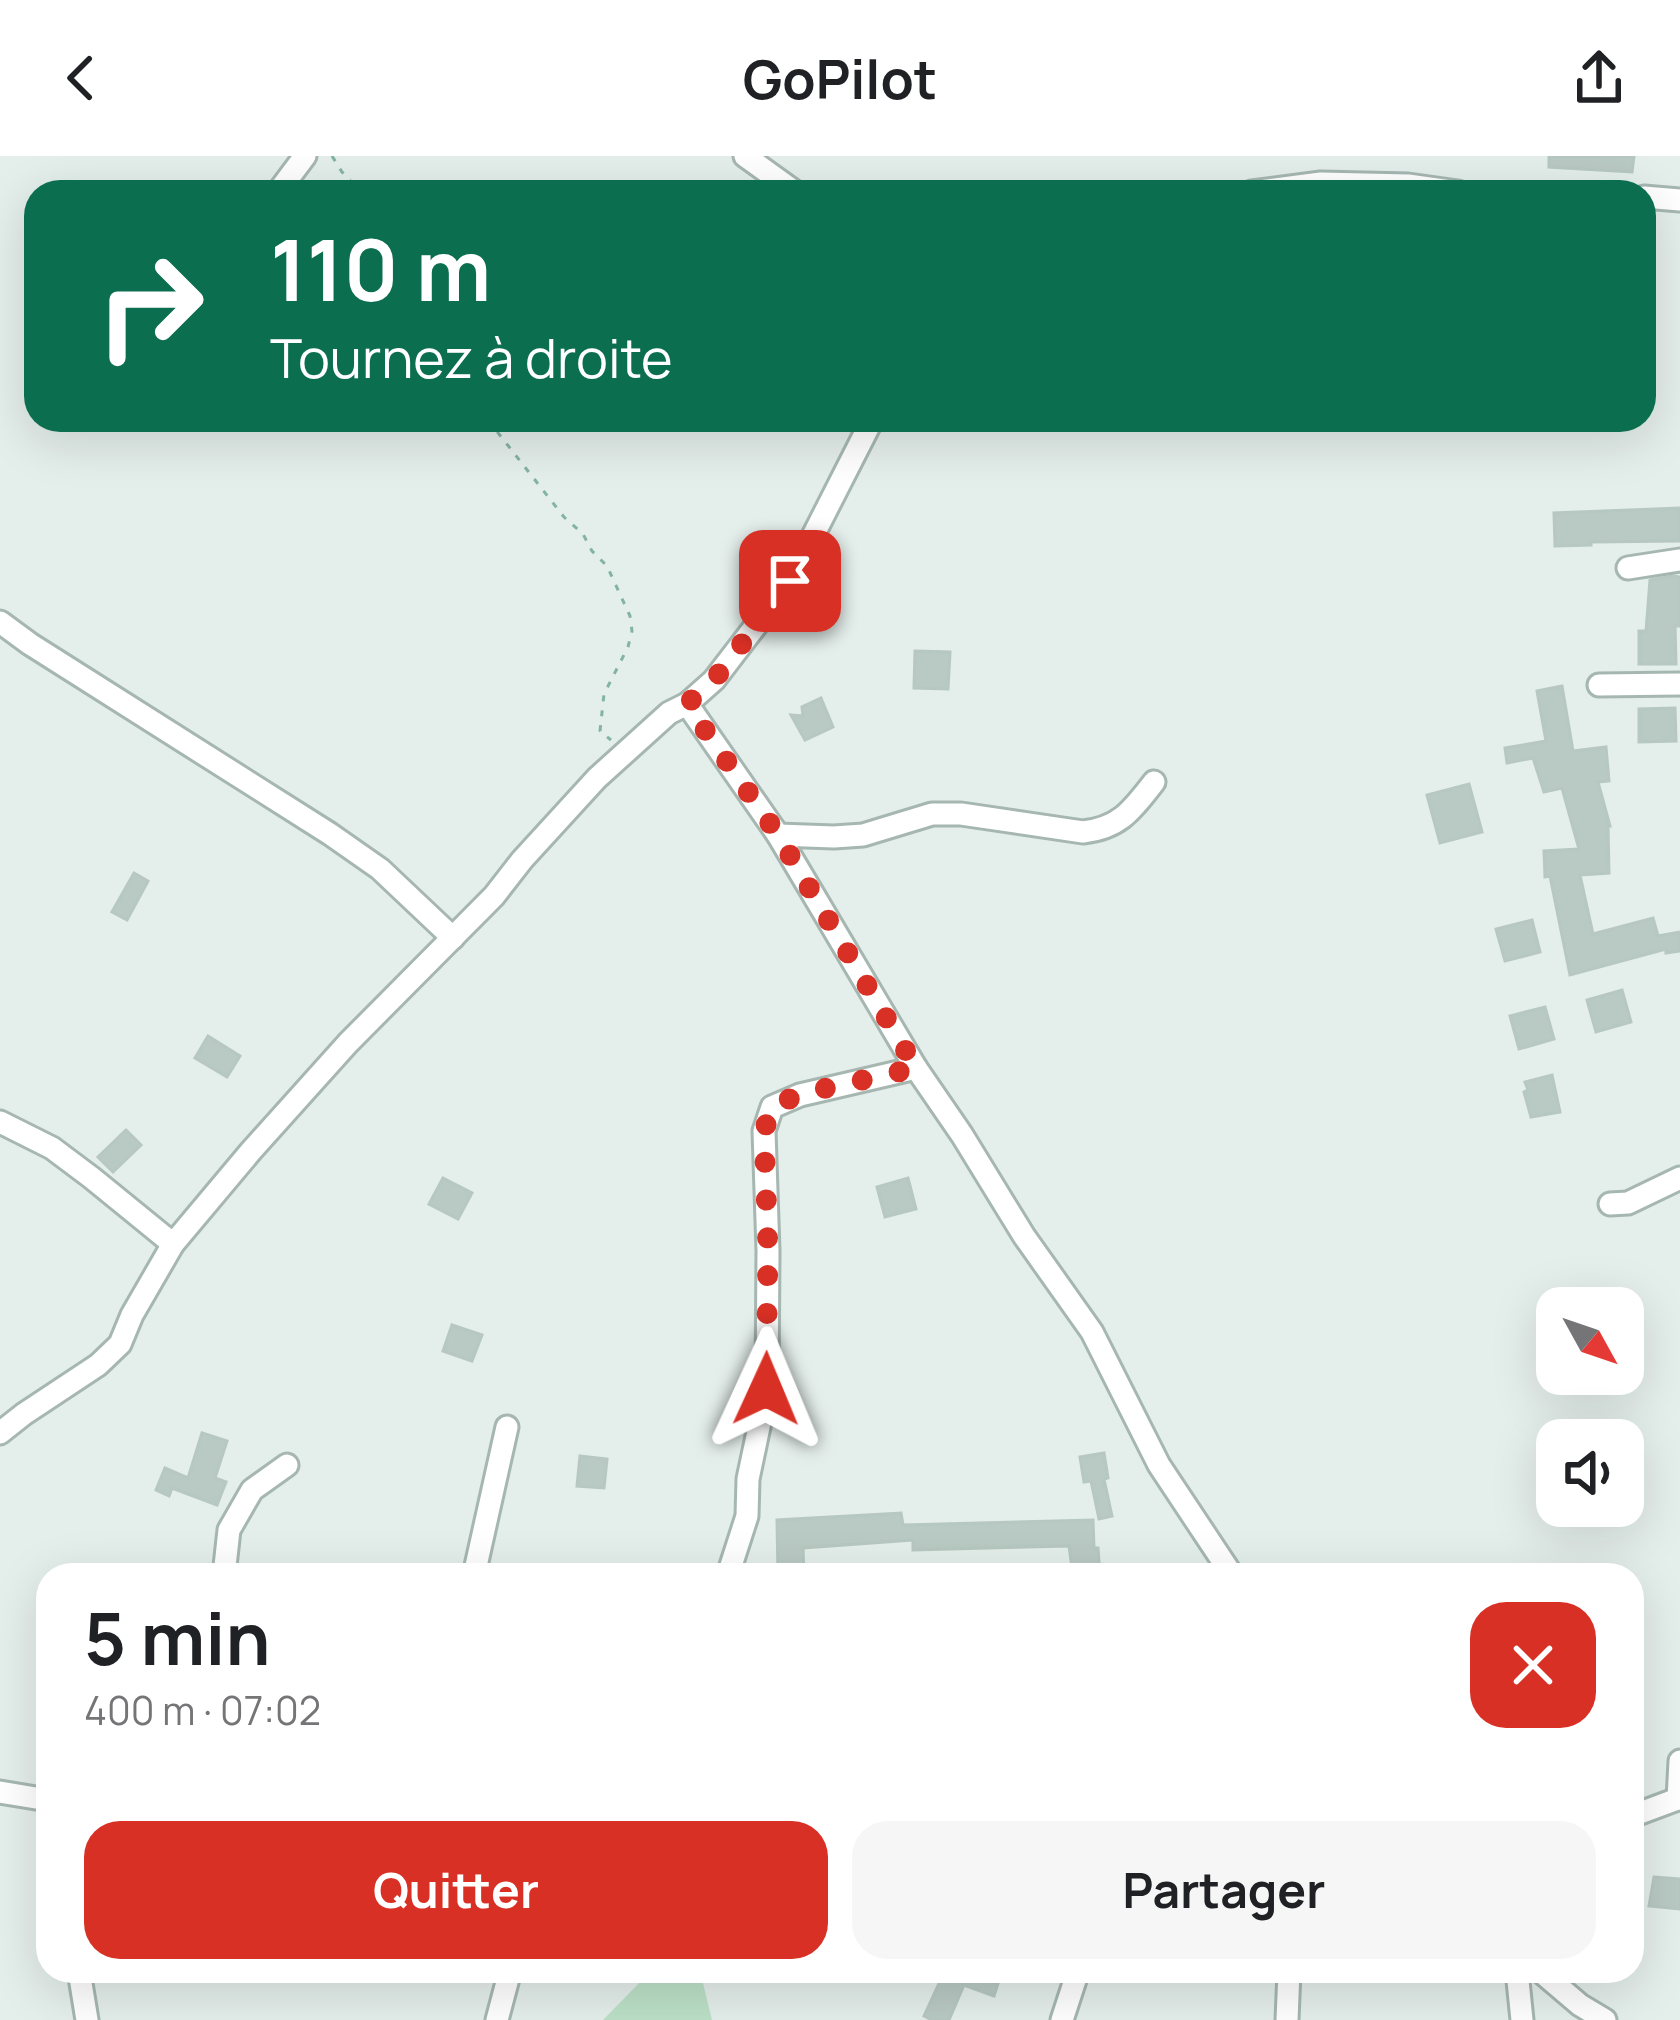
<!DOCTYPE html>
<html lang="fr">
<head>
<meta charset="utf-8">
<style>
	:root { --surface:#fff; --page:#f6f6f6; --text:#202124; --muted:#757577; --accent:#d93025 }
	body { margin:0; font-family:Manrope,sans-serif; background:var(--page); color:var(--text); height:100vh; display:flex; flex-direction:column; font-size:45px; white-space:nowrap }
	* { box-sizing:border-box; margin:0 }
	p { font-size:39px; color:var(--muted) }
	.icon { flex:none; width:66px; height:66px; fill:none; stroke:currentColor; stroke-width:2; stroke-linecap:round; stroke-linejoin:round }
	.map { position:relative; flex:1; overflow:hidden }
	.drawer { position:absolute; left:36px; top:1407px; width:1608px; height:420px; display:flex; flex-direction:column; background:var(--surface); border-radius:36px; box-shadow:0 12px 48px #0002 }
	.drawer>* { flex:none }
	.hud { position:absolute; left:24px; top:24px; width:1632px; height:252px; border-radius:36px; box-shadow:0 12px 48px #0002; background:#0b6e4f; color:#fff; overflow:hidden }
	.needle { width:78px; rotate:130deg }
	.fabs { position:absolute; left:1536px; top:1131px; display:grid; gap:24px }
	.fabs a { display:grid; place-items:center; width:108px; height:108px; border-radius:24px; background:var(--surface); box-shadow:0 12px 48px #0002; font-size:60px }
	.pin { position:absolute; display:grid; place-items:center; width:102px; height:102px; color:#fff; margin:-51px; border-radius:24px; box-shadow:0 6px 18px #0006 }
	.me { position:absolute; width:132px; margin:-66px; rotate:1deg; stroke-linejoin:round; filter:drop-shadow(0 0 9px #0008) }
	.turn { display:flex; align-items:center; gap:42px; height:252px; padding:0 48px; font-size:54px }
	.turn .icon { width:156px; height:156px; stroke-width:2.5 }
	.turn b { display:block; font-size:84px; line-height:102px }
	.round { display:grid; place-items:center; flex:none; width:126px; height:126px; border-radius:36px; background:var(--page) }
	.overview { display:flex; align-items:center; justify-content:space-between; height:204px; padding:0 48px }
	h1 { font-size:72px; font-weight:700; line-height:90px }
	.primary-button { display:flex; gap:24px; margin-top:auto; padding:24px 48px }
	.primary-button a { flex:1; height:138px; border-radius:36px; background:var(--accent); color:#fff; font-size:48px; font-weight:700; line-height:138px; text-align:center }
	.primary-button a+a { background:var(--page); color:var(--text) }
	header { display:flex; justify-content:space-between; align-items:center; height:156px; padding:0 48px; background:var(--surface); font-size:54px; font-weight:700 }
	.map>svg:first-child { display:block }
	.green { fill:#bce0c7 }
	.building { fill:#b9c9c3; stroke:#b6c8c1; stroke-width:3 }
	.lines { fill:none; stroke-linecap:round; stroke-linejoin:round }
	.minor-casing { stroke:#a6b7b2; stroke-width:27 }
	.path { stroke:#83b3a6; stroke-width:3; stroke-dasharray:6 9; stroke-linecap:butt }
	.minor { stroke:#fff; stroke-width:21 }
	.route { stroke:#d93025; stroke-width:21; stroke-dasharray:0 37.8 }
</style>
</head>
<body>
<header><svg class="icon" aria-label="back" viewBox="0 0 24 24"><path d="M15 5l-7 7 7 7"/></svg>GoPilot<svg class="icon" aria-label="share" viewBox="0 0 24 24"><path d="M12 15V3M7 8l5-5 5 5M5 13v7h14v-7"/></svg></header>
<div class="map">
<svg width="1680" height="1864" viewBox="0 0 1680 1864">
	<rect width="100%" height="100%" fill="#e4eeea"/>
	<path class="green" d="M 651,1815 L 700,1815 L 712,1864 L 603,1864 Z"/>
	<g class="building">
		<path d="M 1549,0 L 1634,0 L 1632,16 L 1549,11 Z"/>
		<path d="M 1680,352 L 1680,385 L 1591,386 L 1591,389 L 1555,390 L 1554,357 Z"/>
		<path d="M 1673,420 L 1680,421 L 1680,470 L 1675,470 L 1676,508 L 1639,508 L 1639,475 L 1646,475 L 1650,424 Z"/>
		<path d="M 915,495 L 950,496 L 948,533 L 914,532 Z"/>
		<path d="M 1562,530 L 1573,595 L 1606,591 L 1609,625 L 1598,626 L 1610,670 L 1608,670 L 1609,717 L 1580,719 L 1593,778 L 1653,762 L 1658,780 L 1680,776 L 1680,795 L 1666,797 L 1666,793 L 1570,819 L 1550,720 L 1545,721 L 1544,695 L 1579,693 L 1562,632 L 1544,636 L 1533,602 L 1507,607 L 1505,592 L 1546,585 L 1537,535 Z"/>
		<path d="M 821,542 L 833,571 L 805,584 L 791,559 L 803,560 L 802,551 Z"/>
		<path d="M 1675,552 L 1676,585 L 1639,586 L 1639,553 Z"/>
		<path d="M 1469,628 L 1482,676 L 1440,687 L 1427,639 Z"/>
		<path d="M 134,717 L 148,725 L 127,764 L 112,756 Z"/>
		<path d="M 1532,764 L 1540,796 L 1505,805 L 1496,773 Z"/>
		<path d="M 1622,834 L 1631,866 L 1596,876 L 1587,844 Z"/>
		<path d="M 1545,851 L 1554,883 L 1519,893 L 1510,860 Z"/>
		<path d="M 208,880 L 240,900 L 227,921 L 195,902 Z"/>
		<path d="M 1552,919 L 1560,956 L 1531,961 L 1524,936 L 1528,934 L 1525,926 Z"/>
		<path d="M 126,974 L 141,989 L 113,1016 L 98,1001 Z"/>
		<path d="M 443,1022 L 472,1037 L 458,1063 L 429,1048 Z"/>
		<path d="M 908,1022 L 916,1053 L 885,1061 L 877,1031 Z"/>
		<path d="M 452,1169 L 482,1179 L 472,1205 L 443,1195 Z"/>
		<path d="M 202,1277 L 227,1285 L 215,1322 L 226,1326 L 217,1349 L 172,1332 L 169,1340 L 156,1334 L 165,1312 L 188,1322 Z"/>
		<path d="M 1104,1297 L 1108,1322 L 1104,1323 L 1112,1360 L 1099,1363 L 1091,1325 L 1084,1326 L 1080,1301 Z"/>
		<path d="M 580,1300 L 607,1303 L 604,1332 L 577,1330 Z"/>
		<path d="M 901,1357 L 903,1369 L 1093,1364 L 1094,1392 L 1098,1392 L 1100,1419 L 1073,1419 L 1069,1390 L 913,1394 L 913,1384 L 803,1392 L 804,1419 L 778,1419 L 777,1364 Z"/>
		<path d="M 1654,1721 L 1680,1723 L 1680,1753 L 1649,1750 Z"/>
		<path d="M 930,1815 L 1002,1815 L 994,1840 L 964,1829 L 949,1864 L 932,1864 L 924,1860 L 942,1821 Z"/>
	</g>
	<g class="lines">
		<g class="minor-casing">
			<g id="minor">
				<path d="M 745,0 L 795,36"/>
				<path d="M 278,36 L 305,0"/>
				<path d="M 1252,36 L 1321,27 L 1408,29 L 1458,36"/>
				<path d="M 1644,41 L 1680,44"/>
				<path d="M 1628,412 L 1680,404"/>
				<path d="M 0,466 L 30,488 L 330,678 L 380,713 L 453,782"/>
				<path d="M 1599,529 L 1680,528"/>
				<path d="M 687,548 L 778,679 L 916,912 L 962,979 L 1024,1080 L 1092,1176 L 1159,1309 L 1232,1419"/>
				<path d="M 778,679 L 834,681 L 863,679 L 932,658 L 961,658 L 1083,676 C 1120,672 1132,654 1154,626"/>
				<path d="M 0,966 L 52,992 L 92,1022 L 173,1088"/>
				<path d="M 1610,1048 L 1628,1047 L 1680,1022"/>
				<path d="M 0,1277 L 24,1258 L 98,1209 L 120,1188 L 132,1159 L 173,1088 L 251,995 L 348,887 L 494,740 L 522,704 L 597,622 L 669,557 L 687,548 L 714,524 L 790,425 L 872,264"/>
				<path d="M 224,1419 L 229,1374 L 252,1334 L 287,1309"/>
				<path d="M 474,1419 L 507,1271"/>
				<path d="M 728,1419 L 747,1360 L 748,1323 L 767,1233 L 768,1095 L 764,975 L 772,951 L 800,939 L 916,912"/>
				<path d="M 0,1636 L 48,1644"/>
				<path d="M 1678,1643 L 1680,1605"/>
				<path d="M 1632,1660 L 1680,1642"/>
				<path d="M 79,1815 L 87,1864"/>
				<path d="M 1517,1815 L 1522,1864"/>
				<path d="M 1540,1815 L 1580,1849 L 1605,1864"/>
				<path d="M 497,1864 L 510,1815"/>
				<path d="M 1062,1864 L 1078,1815"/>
				<path d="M 1287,1864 L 1289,1815"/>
			</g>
		</g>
		<g class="path">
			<path d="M 332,0 L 342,16 L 361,36"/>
			<path d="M 488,264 L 564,361 L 583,378 L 592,395 L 607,410 L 630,460 L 632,475 L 628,491 L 604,538 L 600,575 L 611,584"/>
		</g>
		<use href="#minor" class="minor"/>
	</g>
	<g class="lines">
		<path class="route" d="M 766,1233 L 768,1095 L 764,975 L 772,951 L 800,938 L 916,912 L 778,679 L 687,548 L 714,524 L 790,425"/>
	</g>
</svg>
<div class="fabs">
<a><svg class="needle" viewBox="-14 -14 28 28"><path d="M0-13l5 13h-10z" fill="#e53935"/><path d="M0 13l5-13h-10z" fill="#757577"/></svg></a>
<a><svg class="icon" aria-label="sound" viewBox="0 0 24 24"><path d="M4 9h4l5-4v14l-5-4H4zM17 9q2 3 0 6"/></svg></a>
</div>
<div class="pin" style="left:790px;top:425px;background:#d93025"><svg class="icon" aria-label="arrive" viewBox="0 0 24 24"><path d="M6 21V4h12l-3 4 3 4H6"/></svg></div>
<svg class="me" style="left:766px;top:1233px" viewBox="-20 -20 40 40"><path d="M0-17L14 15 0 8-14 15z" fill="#d93025" stroke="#fff" stroke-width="4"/></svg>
<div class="hud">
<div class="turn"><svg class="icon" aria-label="right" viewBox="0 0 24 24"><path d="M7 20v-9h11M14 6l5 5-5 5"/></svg><div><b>110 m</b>Tournez à droite</div></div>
</div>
<section class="drawer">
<div class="overview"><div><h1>5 min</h1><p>400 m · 07:02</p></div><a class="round" style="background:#d93025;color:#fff"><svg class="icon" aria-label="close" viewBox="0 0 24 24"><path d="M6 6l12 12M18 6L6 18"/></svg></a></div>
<div class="primary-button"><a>Quitter</a><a>Partager</a></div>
</section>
</div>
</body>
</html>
